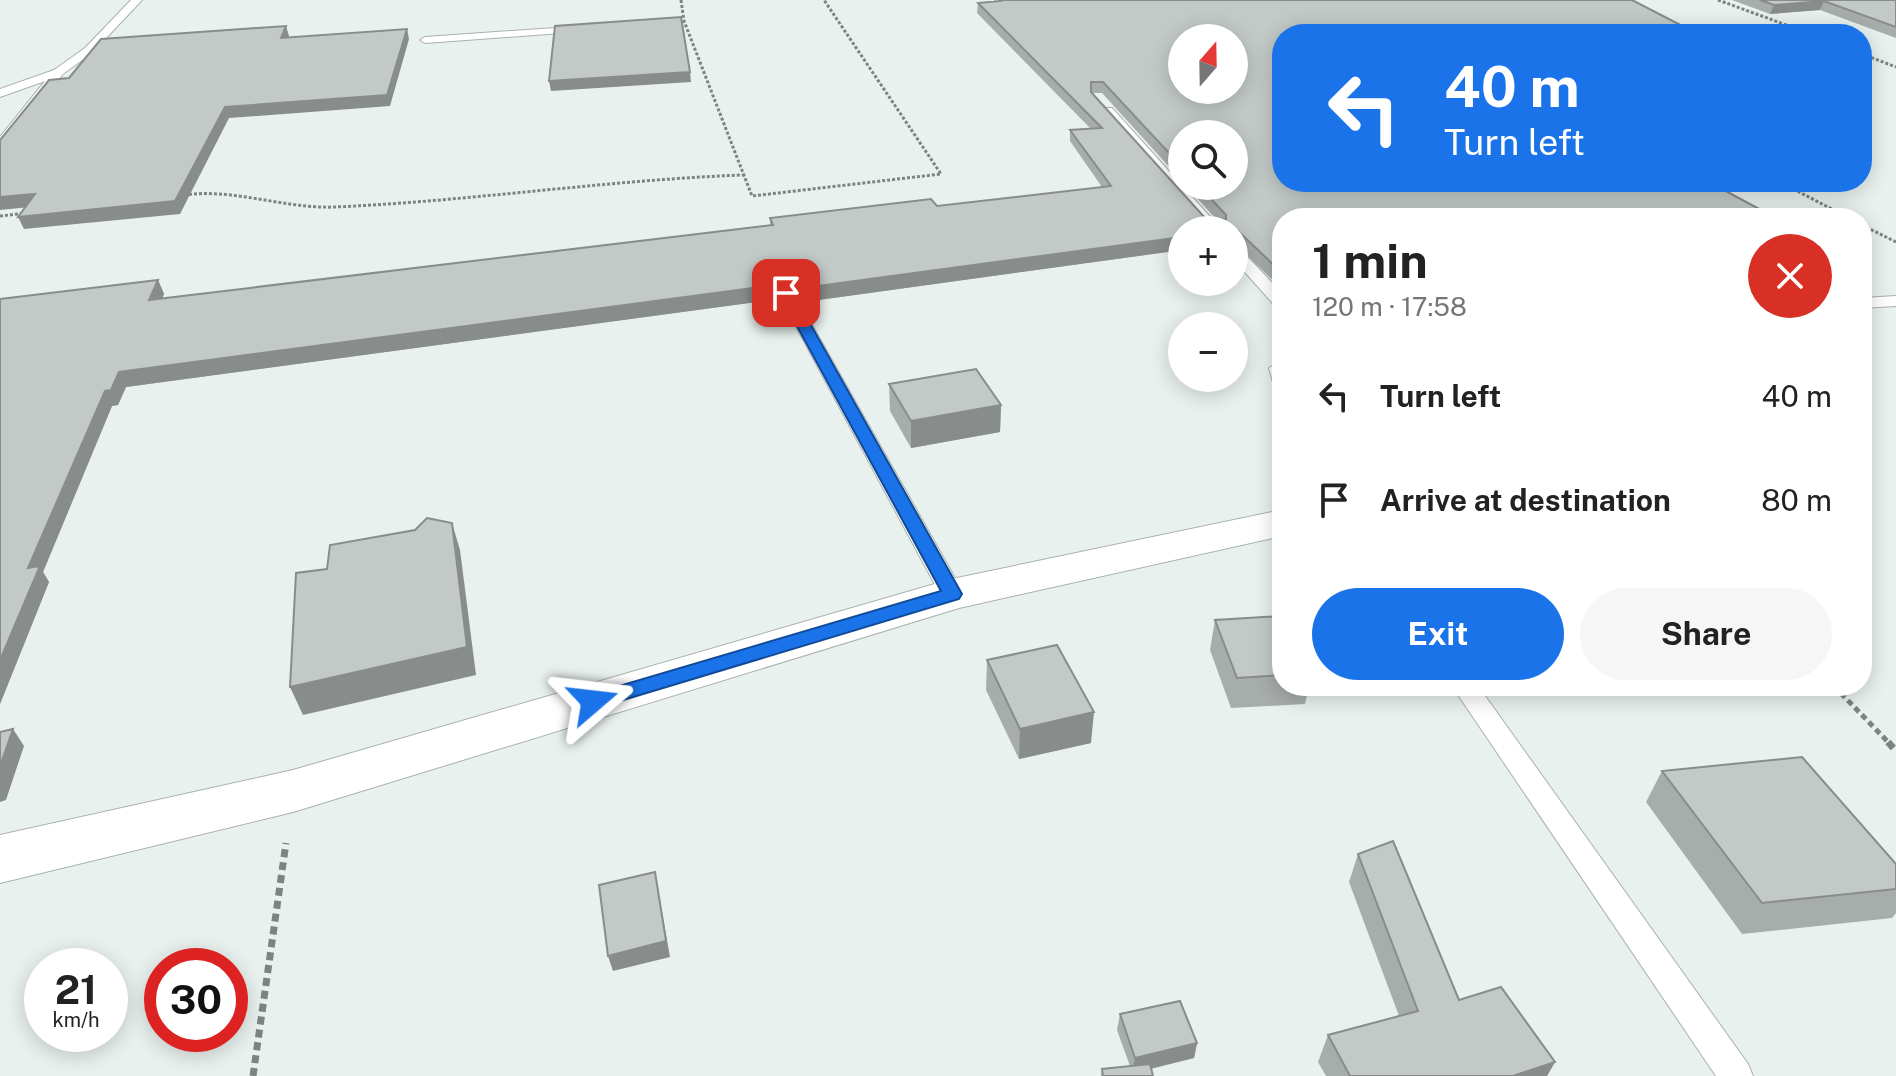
<!DOCTYPE html>
<html lang="en">
<head>
<meta charset="utf-8">
<style>
	:root { --surface:#fff; --page:#f6f6f6; --text:#222; --muted:#767676; --accent:#1a73e8 }
	body { margin:0; font-family:"Public Sans",sans-serif; background:var(--page); color:var(--text); height:100vh; display:flex; flex-direction:column; font-size:30px; white-space:nowrap }
	* { box-sizing:border-box; margin:0 }
	p { font-size:26px; color:var(--muted) }
	.icon { flex:none; width:44px; height:44px; fill:none; stroke:currentColor; stroke-width:2; stroke-linecap:round; stroke-linejoin:round }
	.map { position:relative; flex:1; overflow:hidden }
	.panel { position:absolute; left:1272px; top:208px; width:600px; height:488px; display:flex; flex-direction:column; background:var(--surface); border-radius:32px; box-shadow:0 4px 20px #0003 }
	.panel>* { flex:none }
	.banner { position:absolute; left:1272px; top:24px; width:600px; height:168px; border-radius:32px; box-shadow:0 4px 20px #0003; background:#1a73e8; color:#fff; overflow:hidden }
	.needle { width:52px; rotate:20deg }
	.fabs { position:absolute; left:1168px; top:24px; display:grid; gap:16px }
	.fabs a { display:grid; place-items:center; width:80px; height:80px; border-radius:50%; background:var(--surface); box-shadow:0 4px 20px #0003; font-size:40px }
	.speed { position:absolute; left:24px; top:948px; display:flex; gap:16px; font-size:40px; font-weight:700; text-align:center }
	.speed>* { display:grid; place-content:center; width:104px; height:104px; border-radius:50%; background:var(--surface); box-shadow:0 4px 20px #0003; line-height:1 }
	.speed small { font-size:20px; font-weight:400 }
	.speed .limit { border:12px solid #d22; background:#fff; color:#111 }
	.pin { position:absolute; display:grid; place-items:center; width:68px; height:68px; color:#fff; margin:-34px; border-radius:16px; box-shadow:0 4px 12px #0006 }
	.me { position:absolute; width:88px; margin:-44px; rotate:73deg; stroke-linejoin:round; filter:drop-shadow(0 0 6px #0008) }
	.turn { display:flex; align-items:center; gap:28px; height:168px; padding:0 40px; font-size:36px }
	.turn .icon { width:104px; height:104px; stroke-width:2.5 }
	.turn b { display:block; font-size:56px; line-height:68px }
	.round { display:grid; place-items:center; flex:none; width:84px; height:84px; border-radius:42px; background:var(--page) }
	.head { display:flex; align-items:center; justify-content:space-between; height:136px; padding:0 40px }
	h1 { font-size:48px; font-weight:700; line-height:60px }
	.cta { display:flex; gap:16px; margin-top:auto; padding:16px 40px }
	.cta a { flex:1; height:92px; border-radius:48px; background:var(--accent); color:#fff; font-size:32px; font-weight:700; line-height:92px; text-align:center }
	.cta a+a { background:var(--page); color:var(--text) }
	ul { padding:0; list-style:none }
	li { display:flex; align-items:center; gap:24px; height:104px; padding:0 40px }
	li div { flex:1 }
	li b { display:block; font-size:30px }
	li em { font-style:normal }
	.map>svg:first-child { display:block }
	.lines { fill:none; stroke-linecap:round; stroke-linejoin:round }
	.lane-casing { stroke:#a9b1ae; stroke-width:2 }
	.street-casing { stroke:#a9b1ae; stroke-width:2 }
	.path-far2 { stroke:#7e8381; stroke-width:3; stroke-dasharray:3 2; stroke-linecap:butt }
	.path-far1 { stroke:#7e8381; stroke-width:5; stroke-dasharray:6 4; stroke-linecap:butt }
	.path { stroke:#7e8381; stroke-width:7; stroke-dasharray:8 5; stroke-linecap:butt }
	.lane { fill:#fff; fill-rule:evenodd }
	.street { fill:#fff; fill-rule:evenodd }
	.wall { fill:#a7adaa; fill-rule:evenodd }
	.shaded-wall { fill:#888d8b }
	.building { fill:#c2c9c6; stroke:#888d8b; stroke-width:2; fill-rule:evenodd }
	.route { fill:#1a73e8; stroke:#114b97; stroke-width:2 }
</style>
</head>
<body>
<div class="map">
<svg width="1896" height="1076" viewBox="0 0 1896 1076">
	<rect width="100%" height="100%" fill="#e9f1ee"/>
	<g class="lines">
		<g class="lane-casing">
			<g id="lane">
				<path d="M 131,0 L 142,0 L 93,52 L 63,74 L 5,148 L 0,149 L 0,137 L 45,81 L 0,97 L 0,89 L 54,70 L 85,48 Z"/>
				<path d="M 584,26 L 589,29 L 588,31 L 425,43 L 420,40 L 425,37 Z"/>
				<path d="M 1104,108 L 1112,108 L 1222,230 L 1206,230 L 1104,114 Z"/>
				<path d="M 1234,246 L 1239,248 L 1282,293 L 1282,308 L 1276,307 L 1234,260 Z"/>
				<path d="M 786,288 L 794,293 L 964,594 L 960,599 L 944,599 L 940,594 L 778,293 Z"/>
				<path d="M 1896,296 L 1896,306 L 1862,308 L 1862,298 Z"/>
				<path d="M 1282,360 L 1282,388 L 1273,382 L 1269,368 Z"/>
				<path d="M 1452,686 L 1478,686 L 1748,1064 L 1753,1076 L 1716,1076 Z"/>
			</g>
		</g>
		<g class="street-casing">
			<path id="street" d="M 1282,510 L 1282,536 L 959,608 L 293,812 L 0,883 L 0,835 L 293,770 L 952,579 Z"/>
		</g>
		<g class="path-far2">
			<path d="M 681,0 L 684,21 L 752,196 L 941,174 L 824,0"/>
			<path d="M 1718,0 L 1811,34"/>
			<path d="M 1862,54 L 1896,67"/>
			<path d="M 1780,182 L 1849,218"/>
			<path d="M 184,195 C 235,188 284,209 335,207 C 472,201 607,180 743,175"/>
			<path d="M 0,216 L 27,213"/>
			<path d="M 1862,225 L 1896,242"/>
		</g>
		<path class="path-far1" d="M 1834,686 L 1890,744"/>
		<g class="path">
			<path d="M 1888,742 L 1896,751"/>
			<path d="M 253,1076 L 286,843"/>
		</g>
		<use href="#lane" class="lane"/>
		<use href="#street" class="street"/>
	</g>
	<g class="wall">
		<path d="M 994,0 L 1632,0 L 1282,34 L 1282,289 L 1234,243 L 1234,230 L 1182,230 L 1182,250 L 804,302 L 796,290 L 784,285 L 777,291 L 778,299 L 126,387 L 118,405 L 112,406 L 43,572 L 49,582 L 0,704 L 0,299 L 158,280 L 164,294 L 162,299 L 770,225 L 770,218 L 937,206 L 1102,187 L 1070,141 L 1070,130 L 1090,128 L 977,13 L 978,3 L 994,2 ZM 1092,93 L 1102,93 L 1182,181 L 1182,134 L 1234,186 L 1186,186 L 1216,219 L 1206,219 Z"/>
		<path d="M 1732,0 L 1896,0 L 1896,38 L 1820,10 L 1770,14 Z"/>
		<path d="M 889,384 L 1001,405 L 1000,432 L 911,448 L 890,411 Z"/>
		<path d="M 1282,616 L 1282,686 L 1309,686 L 1305,704 L 1231,708 L 1210,650 L 1215,620 Z"/>
		<path d="M 987,660 L 1091,743 L 1019,759 L 986,690 Z"/>
		<path d="M 1662,771 L 1896,889 L 1896,913 L 1892,918 L 1742,934 L 1646,802 Z"/>
		<path d="M 1358,854 L 1459,1000 L 1555,1062 L 1547,1076 L 1326,1076 L 1318,1062 L 1328,1035 L 1399,1016 L 1349,882 Z"/>
		<path d="M 1120,1014 L 1197,1043 L 1194,1058 L 1151,1069 L 1153,1076 L 1101,1076 L 1102,1069 L 1130,1066 L 1117,1030 Z"/>
	</g>
	<g class="shaded-wall">
		<path d="M 1824,1 L 1820,10 L 1770,14 L 1774,5 Z"/>
		<path d="M 286,26 L 289,36 L 284,48 L 281,38 Z"/>
		<path d="M 407,29 L 409,39 L 390,106 L 229,118 L 180,214 L 24,229 L 18,217 L 225,107 Z"/>
		<path d="M 690,72 L 691,82 L 551,91 L 549,81 Z"/>
		<path d="M 35,194 L 41,206 L 0,210 L 0,197 Z"/>
		<path d="M 1234,230 L 1237,230 L 1235,243 L 1234,243 Z"/>
		<path d="M 1182,237 L 1182,250 L 804,302 L 803,288 Z"/>
		<path d="M 783,272 L 784,285 L 777,291 L 778,299 L 126,387 L 118,405 L 112,406 L 43,572 L 49,582 L 0,704 L 0,660 L 28,568 L 105,391 L 119,372 L 774,278 Z"/>
		<path d="M 158,280 L 164,294 L 156,314 L 149,300 Z"/>
		<path d="M 1001,405 L 1000,432 L 911,448 L 911,421 Z"/>
		<path d="M 452,523 L 460,550 L 476,675 L 303,715 L 290,687 Z"/>
		<path d="M 1094,712 L 1091,743 L 1019,759 L 1020,729 Z"/>
		<path d="M 13,729 L 24,746 L 6,800 L 0,802 L 0,766 Z"/>
		<path d="M 655,872 L 670,957 L 613,971 L 608,956 Z"/>
		<path d="M 1197,1043 L 1194,1058 L 1132,1073 L 1135,1058 Z"/>
		<path d="M 1555,1062 L 1547,1076 L 1513,1076 Z"/>
	</g>
	<g class="building">
		<path d="M 999,0 L 1632,0 L 1698,34 L 1282,34 L 1282,182 L 1709,182 L 1776,218 L 1282,218 L 1282,273 L 1237,230 L 1182,230 L 1182,237 L 803,288 L 794,277 L 783,272 L 774,278 L 776,285 L 119,372 L 111,390 L 105,391 L 28,568 L 40,566 L 0,660 L 0,299 L 158,280 L 149,300 L 773,225 L 770,218 L 931,199 L 937,206 L 1111,186 L 1070,130 L 1102,128 L 978,3 L 1000,1 ZM 1182,38 L 1234,38 L 1234,90 L 1182,90 ZM 1091,82 L 1103,82 L 1182,167 L 1182,134 L 1234,134 L 1234,186 L 1199,186 L 1226,215 L 1226,219 L 1206,219 L 1091,92 Z"/>
		<path d="M 1760,0 L 1896,0 L 1896,27 L 1824,1 L 1774,5 Z"/>
		<path d="M 681,17 L 690,72 L 549,81 L 555,26 Z"/>
		<path d="M 286,26 L 281,38 L 407,29 L 387,95 L 225,107 L 175,201 L 18,217 L 35,194 L 0,197 L 0,140 L 49,80 L 69,78 L 101,39 Z"/>
		<path d="M 976,369 L 1001,405 L 911,421 L 889,384 Z"/>
		<path d="M 427,518 L 452,523 L 467,647 L 290,687 L 296,573 L 327,569 L 330,545 L 415,530 Z"/>
		<path d="M 1282,616 L 1282,675 L 1237,678 L 1215,620 Z"/>
		<path d="M 1057,645 L 1094,712 L 1020,729 L 987,660 Z"/>
		<path d="M 13,729 L 0,766 L 0,732 Z"/>
		<path d="M 1802,757 L 1896,864 L 1896,889 L 1762,903 L 1662,771 Z"/>
		<path d="M 1393,841 L 1459,1000 L 1501,987 L 1555,1062 L 1513,1076 L 1350,1076 L 1328,1035 L 1418,1011 L 1358,854 Z"/>
		<path d="M 655,872 L 666,941 L 608,956 L 599,885 Z"/>
		<path d="M 1180,1001 L 1197,1043 L 1135,1058 L 1120,1014 Z"/>
		<path d="M 1150,1064 L 1153,1076 L 1103,1076 L 1102,1069 Z"/>
	</g>
	<path class="route" d="M 781,290 L 793,293 L 962,594 L 959,599 L 600,707 L 585,707 L 582,701 L 585,696 L 941,591 L 779,293 Z"/>
</svg>
<div class="fabs">
<a><svg class="needle" viewBox="-14 -14 28 28"><path d="M0-13l5 13h-10z" fill="#e53935"/><path d="M0 13l5-13h-10z" fill="#767676"/></svg></a>
<a><svg class="icon" aria-label="search" viewBox="0 0 24 24"><circle cx="10" cy="10" r="6"/><path d="M15 15l6 6"/></svg></a>
<a>+</a>
<a>−</a>
</div>
<div class="speed"><div>21<small>km/h</small></div><div class="limit">30</div></div>
<div class="pin" style="left:786px;top:293px;background:#d93025"><svg class="icon" aria-label="arrive" viewBox="0 0 24 24"><path d="M6 21V4h12l-3 4 3 4H6"/></svg></div>
<svg class="me" style="left:593px;top:701px" viewBox="-20 -20 40 40"><path d="M0-17L14 15 0 8-14 15z" fill="#1a73e8" stroke="#fff" stroke-width="4"/></svg>
<div class="banner">
<div class="turn"><svg class="icon" aria-label="left" viewBox="0 0 24 24"><path d="M17 20v-9H6M10 6l-5 5 5 5"/></svg><div><b>40 m</b>Turn left</div></div>
</div>
<section class="panel">
<div class="head"><div><h1>1 min</h1><p>120 m · 17:58</p></div><a class="round" style="background:#d93025;color:#fff"><svg class="icon" aria-label="close" viewBox="0 0 24 24"><path d="M6 6l12 12M18 6L6 18"/></svg></a></div>
<ul>
<li><svg class="icon" aria-label="left" viewBox="0 0 24 24"><path d="M17 20v-9H6M10 6l-5 5 5 5"/></svg><div><b>Turn left</b></div><em>40 m</em></li>
<li><svg class="icon" aria-label="arrive" viewBox="0 0 24 24"><path d="M6 21V4h12l-3 4 3 4H6"/></svg><div><b>Arrive at destination</b></div><em>80 m</em></li>
</ul>
<div class="cta"><a>Exit</a><a>Share</a></div>
</section>
</div>
</body>
</html>
